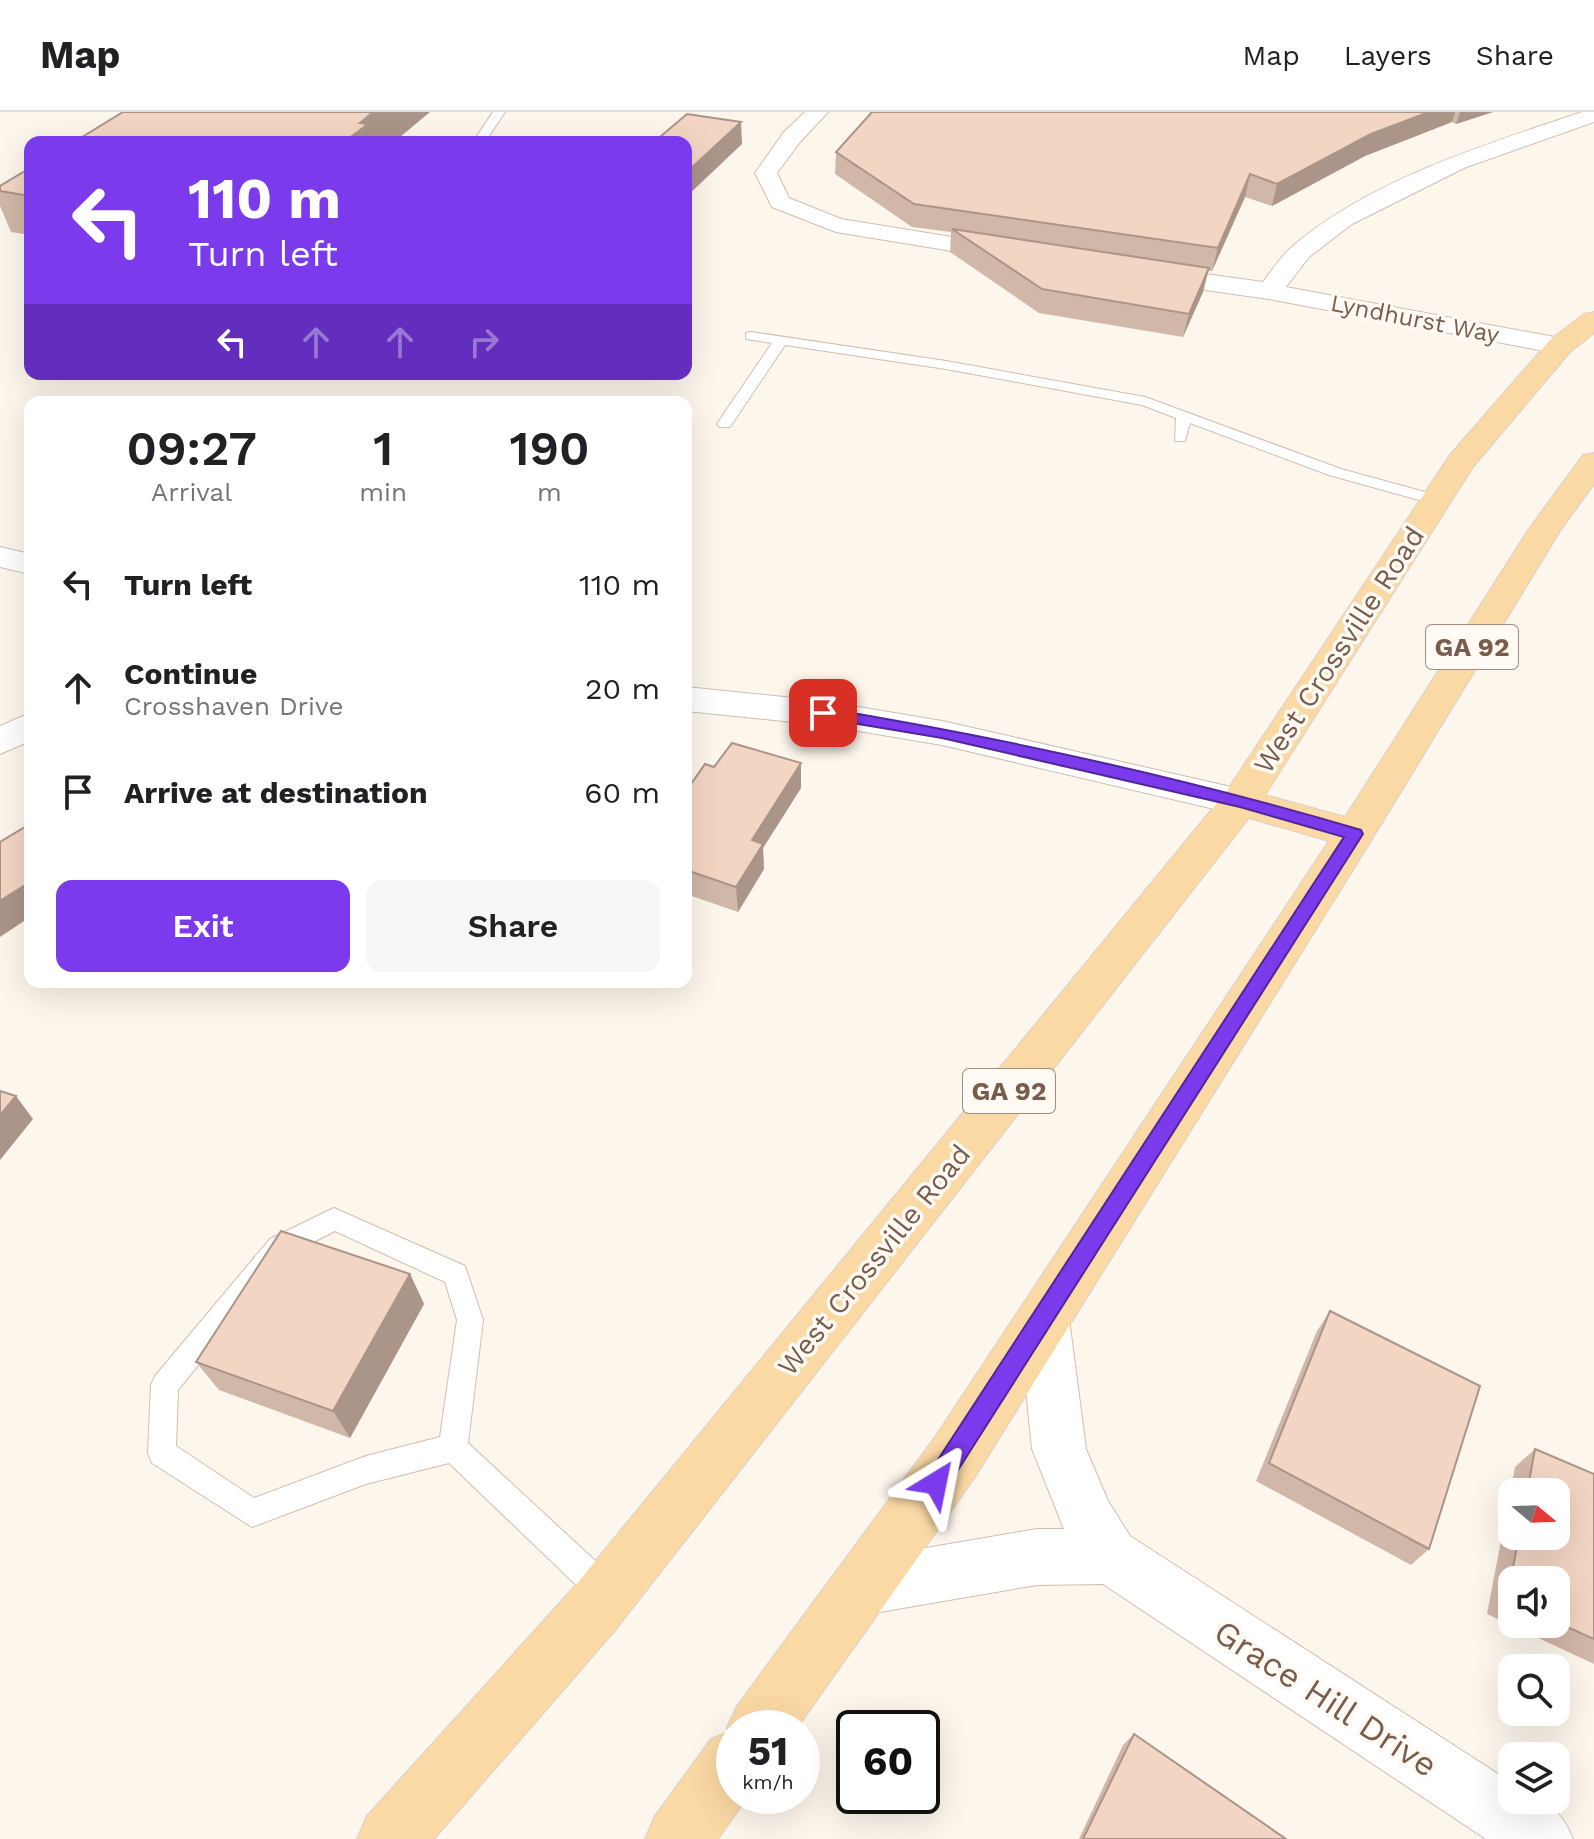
<!DOCTYPE html>
<html lang="en">
<head>
<meta charset="utf-8">
<style>
	:root { --surface:#fff; --page:#f6f6f6; --text:#202124; --muted:#757577; --line:#e0e0e0; --accent:#7c3aed }
	body { margin:0; font-family:"Work Sans",sans-serif; background:var(--page); color:var(--text); height:100vh; display:flex; flex-direction:column; font-size:30px; white-space:nowrap }
	* { box-sizing:border-box; margin:0 }
	p { font-size:26px; color:var(--muted) }
	.icon { flex:none; width:44px; height:44px; fill:none; stroke:currentColor; stroke-width:2; stroke-linecap:round; stroke-linejoin:round }
	.map { position:relative; flex:1; overflow:hidden }
	.side { position:absolute; left:24px; top:284px; width:668px; height:592px; display:flex; flex-direction:column; background:var(--surface); border-radius:16px; box-shadow:0 8px 32px #0002 }
	.side>* { flex:none }
	.top-card { position:absolute; left:24px; top:24px; width:668px; height:244px; border-radius:16px; box-shadow:0 8px 32px #0002; background:#7c3aed; color:#fff; overflow:hidden }
	.needle { width:52px; rotate:109deg }
	.buttons { position:absolute; left:1498px; top:1366px; display:grid; gap:16px }
	.buttons a { display:grid; place-items:center; width:72px; height:72px; border-radius:16px; background:var(--surface); box-shadow:0 8px 32px #0002; font-size:40px }
	.speed { position:absolute; left:716px; top:1598px; display:flex; gap:16px; font-size:40px; font-weight:700; text-align:center }
	.speed>* { display:grid; place-content:center; width:104px; height:104px; border-radius:50%; background:var(--surface); box-shadow:0 8px 32px #0002; line-height:1 }
	.speed small { font-size:20px; font-weight:400 }
	.speed .limit { border:4px solid #111; border-radius:12px; background:#fff; color:#111 }
	.pin { position:absolute; display:grid; place-items:center; width:68px; height:68px; color:#fff; margin:-34px; border-radius:16px; box-shadow:0 4px 12px #0006 }
	.me { position:absolute; width:88px; margin:-44px; rotate:35deg; stroke-linejoin:round; filter:drop-shadow(0 0 6px #0008) }
	.turn { display:flex; align-items:center; gap:28px; height:168px; padding:0 32px; font-size:36px }
	.turn .icon { width:104px; height:104px; stroke-width:2.5 }
	.turn b { display:block; font-size:56px; line-height:68px }
	.lanes { display:flex; align-items:center; height:76px; padding:0 32px; background:#0003; justify-content:center; gap:40px; direction:ltr }
	.lanes .off { opacity:.35 }
	.eta { display:flex; justify-content:space-evenly; align-items:center; height:136px; text-align:center }
	.eta b { font-size:48px; font-weight:600; line-height:56px }
	.cta { display:flex; gap:16px; margin-top:auto; padding:16px 32px }
	.cta a { flex:1; height:92px; border-radius:16px; background:var(--accent); color:#fff; font-size:32px; font-weight:600; line-height:92px; text-align:center }
	.cta a+a { background:var(--page); color:var(--text) }
	ul { padding:0; list-style:none }
	li { display:flex; align-items:center; gap:24px; height:104px; padding:0 32px }
	li div { flex:1 }
	li b { display:block; font-size:30px }
	li em { font-style:normal }
	header { display:flex; align-items:center; gap:48px; box-sizing:border-box; height:112px; padding:0 40px; background:var(--surface); border-bottom:2px solid var(--line) }
	header strong { font-size:38px }
	nav { display:flex; gap:44px; margin-inline-start:auto; font-size:28px }
	.map>svg:first-child { display:block }
	.lines { fill:none; stroke-linecap:round; stroke-linejoin:round }
	.lane-casing { stroke:#d1beb0; stroke-width:2 }
	.street-casing { stroke:#d1beb0; stroke-width:2 }
	.primary-casing { stroke:#dad1cd; stroke-width:2 }
	.lane { fill:#fff; fill-rule:evenodd }
	.street { fill:#fff; fill-rule:evenodd }
	.primary { fill:#fbd9a5; fill-rule:evenodd }
	.wall { fill:#d1b7a8; fill-rule:evenodd }
	.shaded-wall { fill:#aa9588 }
	.building { fill:#f3d5c3; stroke:#aa9588; stroke-width:2 }
	.route { fill:#7c3aed; stroke:#51269a; stroke-width:2 }
	.labels { text-anchor:middle; dominant-baseline:central; stroke-width:7; stroke-linejoin:round; paint-order:stroke }
	.far-street-label { font-size:24px; fill:#7a5c4d; stroke:#fffaf3 }
	.shield { fill:#fffaf3; stroke:#a28b7f; stroke-width:2 }
	.shield-label { font-size:26px; font-weight:bold; fill:#7a5c4d }
	.street-label { font-size:28px; fill:#7a5c4d; stroke:#fffaf3 }
	.near-street-label { font-size:34px; fill:#7a5c4d; stroke:#fffaf3 }
</style>
</head>
<body>
<header>
<strong>Map</strong>
<nav><a>Map</a><a>Layers</a><a>Share</a></nav>
</header>
<div class="map">
<svg width="1594" height="1727" viewBox="0 0 1594 1727">
	<rect width="100%" height="100%" fill="#fdf6ec"/>
	<g class="lines">
		<g class="lane-casing">
			<g id="lane">
				<path d="M 493,0 L 505,0 L 485,30 L 473,30 Z"/>
				<path d="M 751,220 L 946,249 L 1145,285 L 1341,357 L 1443,385 L 1445,388 L 1437,393 L 1329,363 L 1190,311 L 1185,329 L 1175,329 L 1176,306 L 1142,293 L 946,257 L 785,233 L 730,315 L 720,315 L 717,312 L 772,231 L 746,227 L 746,221 Z"/>
				<path d="M 334,1096 L 465,1154 L 483,1208 L 468,1331 L 617,1469 L 621,1480 L 617,1491 L 606,1495 L 595,1491 L 449,1351 L 366,1372 L 252,1415 L 152,1351 L 148,1341 L 151,1273 L 155,1264 L 270,1127 ZM 335,1119 L 445,1170 L 457,1208 L 440,1325 L 366,1344 L 254,1386 L 176,1334 L 178,1278 L 288,1143 Z"/>
			</g>
		</g>
		<g class="street-casing">
			<g id="street">
				<path d="M 805,0 L 828,0 L 800,30 L 777,61 L 789,86 L 841,107 L 1007,134 L 1016,136 L 1019,141 L 1016,146 L 1007,148 L 836,120 L 772,95 L 755,61 L 784,20 Z"/>
				<path d="M 1582,0 L 1594,0 L 1594,10 L 1464,56 L 1352,112 L 1309,145 L 1286,175 L 1560,226 L 1569,228 L 1573,234 L 1569,240 L 1560,242 L 1269,187 L 1148,170 L 1139,167 L 1135,162 L 1139,157 L 1148,154 L 1263,170 C 1272,158 1282,143 1294,133 C 1374,66 1485,33 1582,0 Z"/>
				<path d="M 0,435 L 30,442 L 30,462 L 0,455 Z"/>
				<path d="M 686,575 L 823,589 L 942,609 L 1240,677 L 1253,681 L 1259,690 L 1253,699 L 1240,703 L 942,633 L 823,613 L 686,599 Z"/>
				<path d="M 30,601 L 30,629 L 0,642 L 0,614 Z"/>
				<path d="M 1044,1184 L 1062,1190 L 1069,1207 L 1086,1337 L 1108,1389 L 1130,1424 L 1512,1671 L 1512,1688 C 1546,1688 1560,1695 1573,1727 L 1486,1727 L 1103,1472 L 1037,1473 L 862,1503 L 842,1495 L 834,1475 L 842,1455 L 862,1447 L 1037,1417 L 1064,1417 L 1032,1337 L 1019,1207 L 1026,1190 Z"/>
			</g>
		</g>
		<g class="primary-casing">
			<path id="primary" d="M 1594,200 L 1594,221 L 1570,240 L 1473,355 L 1265,683 L 1345,705 L 1529,417 L 1583,343 L 1594,341 L 1594,372 L 1560,419 L 1369,732 L 975,1365 L 797,1616 L 734,1616 L 734,1684 L 748,1684 L 718,1727 L 645,1727 L 655,1704 L 711,1627 L 729,1620 L 727,1616 L 737,1594 L 935,1325 L 1329,729 L 1249,706 L 617,1516 L 434,1727 L 357,1727 L 367,1704 L 575,1474 L 1226,680 L 1450,343 L 1550,228 L 1584,202 Z"/>
		</g>
		<use href="#lane" class="lane"/>
		<use href="#street" class="street"/>
		<use href="#primary" class="primary"/>
	</g>
	<g class="wall">
		<path d="M 872,0 L 1493,0 L 1456,12 L 1452,10 L 1365,44 L 1272,94 L 1245,85 L 1212,159 L 1208,159 L 1203,180 L 1183,225 L 1039,201 L 950,140 L 951,120 L 912,115 L 835,62 L 836,40 Z"/>
		<path d="M 30,56 L 30,123 L 11,120 L 0,94 L 0,74 Z"/>
		<path d="M 714,655 L 801,676 L 763,736 L 764,757 L 738,800 L 686,782 L 686,670 L 691,672 Z"/>
		<path d="M 410,1162 L 424,1192 L 350,1326 L 219,1278 L 196,1250 Z"/>
		<path d="M 1330,1199 L 1429,1437 L 1411,1453 L 1256,1369 L 1317,1219 Z"/>
		<path d="M 1535,1337 L 1594,1362 L 1594,1552 L 1487,1502 L 1515,1355 ZM 1512,1380 L 1556,1380 L 1556,1424 L 1512,1424 ZM 1512,1468 L 1556,1468 L 1556,1512 L 1512,1512 Z"/>
		<path d="M 1134,1622 L 1286,1727 L 1079,1727 L 1123,1633 Z"/>
	</g>
	<g class="shaded-wall">
		<path d="M 373,0 L 430,0 L 394,30 L 344,30 L 360,11 Z"/>
		<path d="M 1429,0 L 1455,0 L 1452,10 L 1365,44 L 1272,94 L 1277,72 L 1371,22 Z"/>
		<path d="M 1460,0 L 1493,0 L 1456,12 Z"/>
		<path d="M 741,10 L 742,32 L 686,85 L 686,61 Z"/>
		<path d="M 1250,62 L 1245,85 L 1212,159 L 1218,136 Z"/>
		<path d="M 1209,156 L 1203,180 L 1183,225 L 1189,202 Z"/>
		<path d="M 801,651 L 801,676 L 763,736 L 764,757 L 738,800 L 736,775 L 752,728 Z"/>
		<path d="M 30,770 L 30,805 L 0,825 L 0,789 Z"/>
		<path d="M 16,984 L 33,1007 L 0,1048 L 0,1003 Z"/>
		<path d="M 410,1162 L 424,1192 L 350,1326 L 333,1299 Z"/>
	</g>
	<g class="building">
		<path d="M 123,0 L 373,0 L 360,11 L 368,12 L 344,30 L 74,30 Z"/>
		<path d="M 872,0 L 1429,0 L 1371,22 L 1277,72 L 1250,62 L 1218,136 L 914,92 L 836,40 Z"/>
		<path d="M 687,2 L 741,10 L 686,61 L 686,30 L 654,30 Z"/>
		<path d="M 30,56 L 30,84 L 0,79 L 0,74 Z"/>
		<path d="M 952,117 L 1209,156 L 1189,202 L 1042,177 Z"/>
		<path d="M 732,631 L 801,651 L 752,728 L 763,732 L 736,775 L 686,758 L 686,670 L 691,672 L 705,652 L 714,655 Z"/>
		<path d="M 30,712 L 30,770 L 0,789 L 0,730 Z"/>
		<path d="M 0,979 L 16,984 L 0,1003 Z"/>
		<path d="M 281,1119 L 410,1162 L 333,1299 L 196,1250 Z"/>
		<path d="M 1330,1199 L 1480,1274 L 1429,1437 L 1269,1351 Z"/>
		<path d="M 1535,1337 L 1594,1362 L 1594,1527 L 1556,1510 L 1556,1468 L 1512,1468 L 1512,1489 L 1507,1487 L 1519,1424 L 1556,1424 L 1556,1380 L 1527,1380 Z"/>
		<path d="M 1134,1622 L 1286,1727 L 1083,1727 Z"/>
	</g>
	<path class="route" d="M 823,596 C 1004,626 1185,666 1361,718 L 1363,722 L 944,1380 L 936,1383 L 928,1380 L 924,1371 L 928,1363 L 1344,725 L 1240,695 L 942,626 L 817,605 L 815,601 Z"/>
	<g class="labels">
		<g class="far-street-label">
			<text transform="translate(1415 207) rotate(11)">Lyndhurst Way</text>
		</g>
		<g class="shield">
			<rect x="1426" y="513" width="92" height="44" rx="6"/>
			<rect x="963" y="957" width="92" height="44" rx="6"/>
		</g>
		<g class="shield-label">
			<text x="1472" y="535">GA 92</text>
			<text x="1009" y="979">GA 92</text>
		</g>
		<g class="street-label">
			<text transform="translate(1339 538) rotate(-57)">West Crossville Road</text>
			<text transform="translate(874 1148) rotate(-51)">West Crossville Road</text>
		</g>
		<g class="near-street-label">
			<text transform="translate(1326 1586) rotate(33)">Grace Hill Drive</text>
		</g>
	</g>
</svg>
<div class="buttons">
<a><svg class="needle" viewBox="-14 -14 28 28"><path d="M0-13l5 13h-10z" fill="#e53935"/><path d="M0 13l5-13h-10z" fill="#757577"/></svg></a>
<a><svg class="icon" aria-label="sound" viewBox="0 0 24 24"><path d="M4 9h4l5-4v14l-5-4H4zM17 9q2 3 0 6"/></svg></a>
<a><svg class="icon" aria-label="search" viewBox="0 0 24 24"><circle cx="10" cy="10" r="6"/><path d="M15 15l6 6"/></svg></a>
<a><svg class="icon" aria-label="layers" viewBox="0 0 24 24"><path d="M12 4l9 5-9 5-9-5zM3 14l9 5 9-5"/></svg></a>
</div>
<div class="speed"><div>51<small>km/h</small></div><div class="limit">60</div></div>
<div class="pin" style="left:823px;top:601px;background:#d93025"><svg class="icon" aria-label="arrive" viewBox="0 0 24 24"><path d="M6 21V4h12l-3 4 3 4H6"/></svg></div>
<svg class="me" style="left:936px;top:1371px" viewBox="-20 -20 40 40"><path d="M0-17L14 15 0 8-14 15z" fill="#7c3aed" stroke="#fff" stroke-width="4"/></svg>
<div class="top-card">
<div class="turn"><svg class="icon" aria-label="left" viewBox="0 0 24 24"><path d="M17 20v-9H6M10 6l-5 5 5 5"/></svg><div><b>110 m</b>Turn left</div></div>
<div class="lanes"><svg class="icon" aria-label="left" viewBox="0 0 24 24"><path d="M17 20v-9H6M10 6l-5 5 5 5"/></svg><svg class="icon off" aria-label="ahead" viewBox="0 0 24 24"><path d="M12 20V5M6 11l6-6 6 6"/></svg><svg class="icon off" aria-label="ahead" viewBox="0 0 24 24"><path d="M12 20V5M6 11l6-6 6 6"/></svg><svg class="icon off" aria-label="right" viewBox="0 0 24 24"><path d="M7 20v-9h11M14 6l5 5-5 5"/></svg></div>
</div>
<section class="side">
<div class="eta">
<div><b>09:27</b><p>Arrival</p></div>
<div><b>1</b><p>min</p></div>
<div><b>190</b><p>m</p></div>
</div>
<ul>
<li><svg class="icon" aria-label="left" viewBox="0 0 24 24"><path d="M17 20v-9H6M10 6l-5 5 5 5"/></svg><div><b>Turn left</b></div><em>110 m</em></li>
<li><svg class="icon" aria-label="ahead" viewBox="0 0 24 24"><path d="M12 20V5M6 11l6-6 6 6"/></svg><div><b>Continue</b><p>Crosshaven Drive</p></div><em>20 m</em></li>
<li><svg class="icon" aria-label="arrive" viewBox="0 0 24 24"><path d="M6 21V4h12l-3 4 3 4H6"/></svg><div><b>Arrive at destination</b></div><em>60 m</em></li>
</ul>
<div class="cta"><a>Exit</a><a>Share</a></div>
</section>
</div>
</body>
</html>
